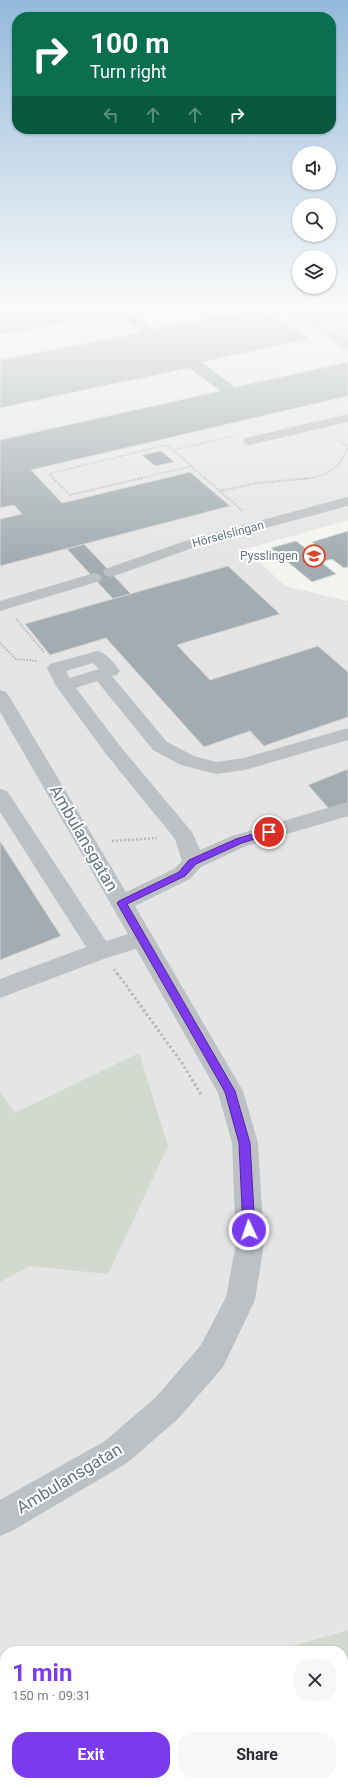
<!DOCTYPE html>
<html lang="en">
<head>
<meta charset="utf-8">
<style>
	:root { --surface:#fff; --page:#f7f7f7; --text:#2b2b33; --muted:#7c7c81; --accent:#7c3aed }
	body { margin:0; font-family:Roboto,sans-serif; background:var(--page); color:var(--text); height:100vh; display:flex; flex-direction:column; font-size:15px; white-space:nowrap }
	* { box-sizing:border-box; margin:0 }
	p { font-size:13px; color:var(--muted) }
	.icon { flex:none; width:22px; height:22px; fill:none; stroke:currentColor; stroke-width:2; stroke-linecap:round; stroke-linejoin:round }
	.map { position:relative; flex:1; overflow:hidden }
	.side { position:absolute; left:0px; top:1646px; width:348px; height:140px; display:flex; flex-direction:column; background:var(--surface); border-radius:16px 16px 0 0; box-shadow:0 1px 3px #0004 }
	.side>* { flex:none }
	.guide { position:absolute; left:12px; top:12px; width:324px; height:122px; border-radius:16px; box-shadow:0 1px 3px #0004; background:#0b6e4f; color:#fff; overflow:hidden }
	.fabs { position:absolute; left:292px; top:146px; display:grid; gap:8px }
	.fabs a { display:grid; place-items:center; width:44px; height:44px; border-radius:50%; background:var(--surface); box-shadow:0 1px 3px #0004; font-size:20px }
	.pin { position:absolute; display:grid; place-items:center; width:34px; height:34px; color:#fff; margin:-17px; border:2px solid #fff; border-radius:50%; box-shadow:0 1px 4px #0007 }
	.me { position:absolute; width:44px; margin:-22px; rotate:357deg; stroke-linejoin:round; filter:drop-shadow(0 0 3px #0008) }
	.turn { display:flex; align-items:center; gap:14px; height:84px; padding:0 12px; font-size:18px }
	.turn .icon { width:52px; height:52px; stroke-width:2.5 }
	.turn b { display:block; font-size:28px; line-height:34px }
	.lanes { display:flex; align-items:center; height:38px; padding:0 12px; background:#0003; justify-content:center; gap:20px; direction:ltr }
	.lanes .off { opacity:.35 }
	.round { display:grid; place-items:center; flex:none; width:42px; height:42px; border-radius:16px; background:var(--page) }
	.headline { display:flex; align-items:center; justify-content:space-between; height:68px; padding:0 12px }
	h1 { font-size:24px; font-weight:700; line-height:30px; color:var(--accent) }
	.button { display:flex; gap:8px; margin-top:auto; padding:8px 12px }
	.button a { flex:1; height:46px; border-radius:16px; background:var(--accent); color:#fff; font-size:16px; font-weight:700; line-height:46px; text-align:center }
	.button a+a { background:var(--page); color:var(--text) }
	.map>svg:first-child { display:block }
	.built { fill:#e4e5e4 }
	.green { fill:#d4d9d0 }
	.building { fill:#a3adb1; stroke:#d5d5d3 }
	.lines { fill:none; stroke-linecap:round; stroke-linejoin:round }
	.path-far3 { stroke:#b7babc; stroke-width:1.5; stroke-dasharray:1 1; stroke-linecap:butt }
	.path-far2 { stroke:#b7babc; stroke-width:2; stroke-dasharray:1.5 1.5; stroke-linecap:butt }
	.path-far1 { stroke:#b7babc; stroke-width:2.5; stroke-dasharray:2 2; stroke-linecap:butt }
	.path { stroke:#b7babc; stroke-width:3; stroke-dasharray:2.5 2.5; stroke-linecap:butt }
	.minor { fill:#bdc1c4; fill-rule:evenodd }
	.route { fill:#7c3aed; stroke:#51269a }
	.labels { text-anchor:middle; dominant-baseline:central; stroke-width:4; stroke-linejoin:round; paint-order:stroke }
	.far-street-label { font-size:12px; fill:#647680; stroke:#fff }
	.far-poi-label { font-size:12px; fill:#647680; stroke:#fff; text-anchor:end }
	.near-street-label { font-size:17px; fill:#647680; stroke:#fff }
</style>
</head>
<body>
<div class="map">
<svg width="348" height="1786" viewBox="0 0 348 1786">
	<rect width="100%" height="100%" fill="#f4f4f0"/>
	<path class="built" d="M 0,309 L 348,309 L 348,520 L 246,549 L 285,586 L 348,601 L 348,1630 L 275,1651 L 5,1651 L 5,1781 L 36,1781 L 33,1786 L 0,1786 Z"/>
	<g class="green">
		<path d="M 295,309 L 348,309 L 348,341 Z"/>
		<path d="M 139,1053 L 168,1146 L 108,1274 L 29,1266 L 0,1282 L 0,1092 L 15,1113 Z"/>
		<path d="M 348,1630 L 348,1786 L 33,1786 L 36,1781 L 343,1781 L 343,1651 L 275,1651 Z"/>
	</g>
	<g class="building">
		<path d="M 0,309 L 127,309 L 153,329 L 254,309 L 261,309 L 310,339 L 202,362 L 235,387 L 348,362 L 348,396 L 31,470 L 62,503 L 190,472 L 230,506 L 0,566 L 0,519 L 22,514 L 14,505 L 0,508 L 0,440 L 220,391 L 189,368 L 0,408 L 0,360 L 142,332 L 116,313 L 0,335 Z"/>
		<path d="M 161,451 L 174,462 L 155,466 L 142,455 Z"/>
		<path d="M 348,531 L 348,567 L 344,568 L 332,559 L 321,562 L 336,574 L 312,582 L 271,548 L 296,541 L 312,553 L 322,550 L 312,542 Z"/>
		<path d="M 84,544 L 131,594 L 113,599 L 67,549 Z"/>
		<path d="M 228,566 L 280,614 L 177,645 L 210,680 L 318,646 L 348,672 L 348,717 L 264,746 L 250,731 L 204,747 L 106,638 L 50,655 L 25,624 Z"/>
		<path d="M 348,769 L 348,803 L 330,810 L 308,785 Z"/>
		<path d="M 0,841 L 61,936 L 0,960 Z"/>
	</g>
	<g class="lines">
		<g class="path-far3">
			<path d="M 173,450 L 206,479"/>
			<path d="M 54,479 L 49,474 L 166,445 L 173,450 L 233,436"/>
			<path d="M 138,479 L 192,466"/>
			<path d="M 304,479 C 328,476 339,469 348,447 L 337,439"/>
		</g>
		<g class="path-far2">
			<path d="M 53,478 L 70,495 L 142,478"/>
			<path d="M 205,478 L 243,511"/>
			<path d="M 219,491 L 258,483 L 311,478"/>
			<path d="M 16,619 L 44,652"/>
			<path d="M 0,643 L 16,659 L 37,661"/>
		</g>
		<g class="path-far1">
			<path d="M 112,841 L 157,838"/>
			<path d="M 114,969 L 117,974"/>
		</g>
		<path class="path" d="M 117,973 L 182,1063 L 202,1096"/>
		<g class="minor">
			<path d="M 282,309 L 296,309 L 348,340 L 348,349 L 344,348 Z"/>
			<path d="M 348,414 L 348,422 L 250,445 L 245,444 L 243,441 L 245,438 Z"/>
			<path d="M 348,497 L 348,506 L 201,545 L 117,575 L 111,577 L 105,575 L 103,572 L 105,569 L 191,539 Z"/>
			<path d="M 94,573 L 100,575 L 102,578 L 100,581 L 0,611 L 0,601 Z"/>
			<path d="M 97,651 C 107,653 114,663 120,671 L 117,675 L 112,676 L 167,742 L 194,756 L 216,762 L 244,758 L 348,728 L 348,740 L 245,770 L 216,774 L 181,765 L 153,750 L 97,681 L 76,688 L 120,746 L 192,832 L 200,850 L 232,836 L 348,802 L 348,816 L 246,846 L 201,867 L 190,879 L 135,906 L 243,1091 L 258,1143 L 264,1244 L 255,1300 L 223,1367 L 178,1419 L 127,1463 L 12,1531 L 0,1536 L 0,1500 L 105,1441 L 156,1397 L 201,1345 L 226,1297 L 236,1244 L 232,1143 L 218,1093 L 136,949 L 109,957 L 0,998 L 0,979 L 86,947 L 0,812 L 0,789 L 7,791 L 106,941 L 128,934 L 0,712 L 0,690 L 6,692 L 9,696 L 126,892 L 174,869 L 182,861 L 175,839 L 106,754 L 56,686 L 47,668 L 50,664 ZM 93,663 L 99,669 L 70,678 L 66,671 Z"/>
		</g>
	</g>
	<linearGradient id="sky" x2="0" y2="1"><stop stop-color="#93b9da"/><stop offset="0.55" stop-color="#fafaf8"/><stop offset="1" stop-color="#fafaf8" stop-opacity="0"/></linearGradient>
	<rect width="348" height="559" fill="url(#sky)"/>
	<path class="route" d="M 269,829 L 272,830 L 273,832 L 272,834 L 242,843 L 196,864 L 185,876 L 127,904 L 235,1091 L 250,1143 L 255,1230 L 253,1234 L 249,1235 L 245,1234 L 243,1230 L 239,1143 L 225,1092 L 117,903 L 119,901 L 179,872 L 189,860 L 236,839 Z"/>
	<defs>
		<g id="school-ring" transform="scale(1.15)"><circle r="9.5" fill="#fff" stroke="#d9472b" stroke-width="1.5"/><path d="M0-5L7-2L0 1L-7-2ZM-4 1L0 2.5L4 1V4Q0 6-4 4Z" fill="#d9472b"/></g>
	</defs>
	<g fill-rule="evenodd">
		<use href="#school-ring" x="314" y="556"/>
	</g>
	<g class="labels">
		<g class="far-street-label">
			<text transform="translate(228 534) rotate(-15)">Hörselslingan</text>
		</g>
		<g class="far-poi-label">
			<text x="298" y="556">Pysslingen</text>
		</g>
		<g class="near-street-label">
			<text transform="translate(84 838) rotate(60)">Ambulansgatan</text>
			<text transform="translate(69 1478) rotate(-31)">Ambulansgatan</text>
		</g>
	</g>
</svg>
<div class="fabs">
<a><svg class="icon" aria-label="sound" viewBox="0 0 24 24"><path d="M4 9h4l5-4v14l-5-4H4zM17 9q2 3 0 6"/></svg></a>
<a><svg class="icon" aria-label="search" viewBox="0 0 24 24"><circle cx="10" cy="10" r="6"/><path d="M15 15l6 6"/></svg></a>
<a><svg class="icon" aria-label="layers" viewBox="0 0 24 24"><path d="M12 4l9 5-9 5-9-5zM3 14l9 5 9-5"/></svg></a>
</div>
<div class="pin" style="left:269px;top:832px;background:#d93025"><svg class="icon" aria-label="arrive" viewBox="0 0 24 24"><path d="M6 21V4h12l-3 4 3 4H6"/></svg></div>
<svg class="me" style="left:249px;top:1230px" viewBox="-20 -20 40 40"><circle r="17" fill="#7c3aed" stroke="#fff" stroke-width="3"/><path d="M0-11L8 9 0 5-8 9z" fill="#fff"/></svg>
<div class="guide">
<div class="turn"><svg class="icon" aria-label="right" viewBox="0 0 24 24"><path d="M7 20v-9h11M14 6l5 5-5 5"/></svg><div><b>100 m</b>Turn right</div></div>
<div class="lanes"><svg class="icon off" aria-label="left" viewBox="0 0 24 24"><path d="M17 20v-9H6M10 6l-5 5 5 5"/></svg><svg class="icon off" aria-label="ahead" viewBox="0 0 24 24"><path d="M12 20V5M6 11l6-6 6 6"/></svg><svg class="icon off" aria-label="ahead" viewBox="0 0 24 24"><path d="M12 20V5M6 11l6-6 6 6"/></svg><svg class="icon" aria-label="right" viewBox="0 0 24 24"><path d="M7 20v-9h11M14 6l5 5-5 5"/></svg></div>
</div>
<section class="side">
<div class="headline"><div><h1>1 min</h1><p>150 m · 09:31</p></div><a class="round"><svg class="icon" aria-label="close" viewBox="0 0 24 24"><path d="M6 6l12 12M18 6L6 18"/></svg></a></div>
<div class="button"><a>Exit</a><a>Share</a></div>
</section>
</div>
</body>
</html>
